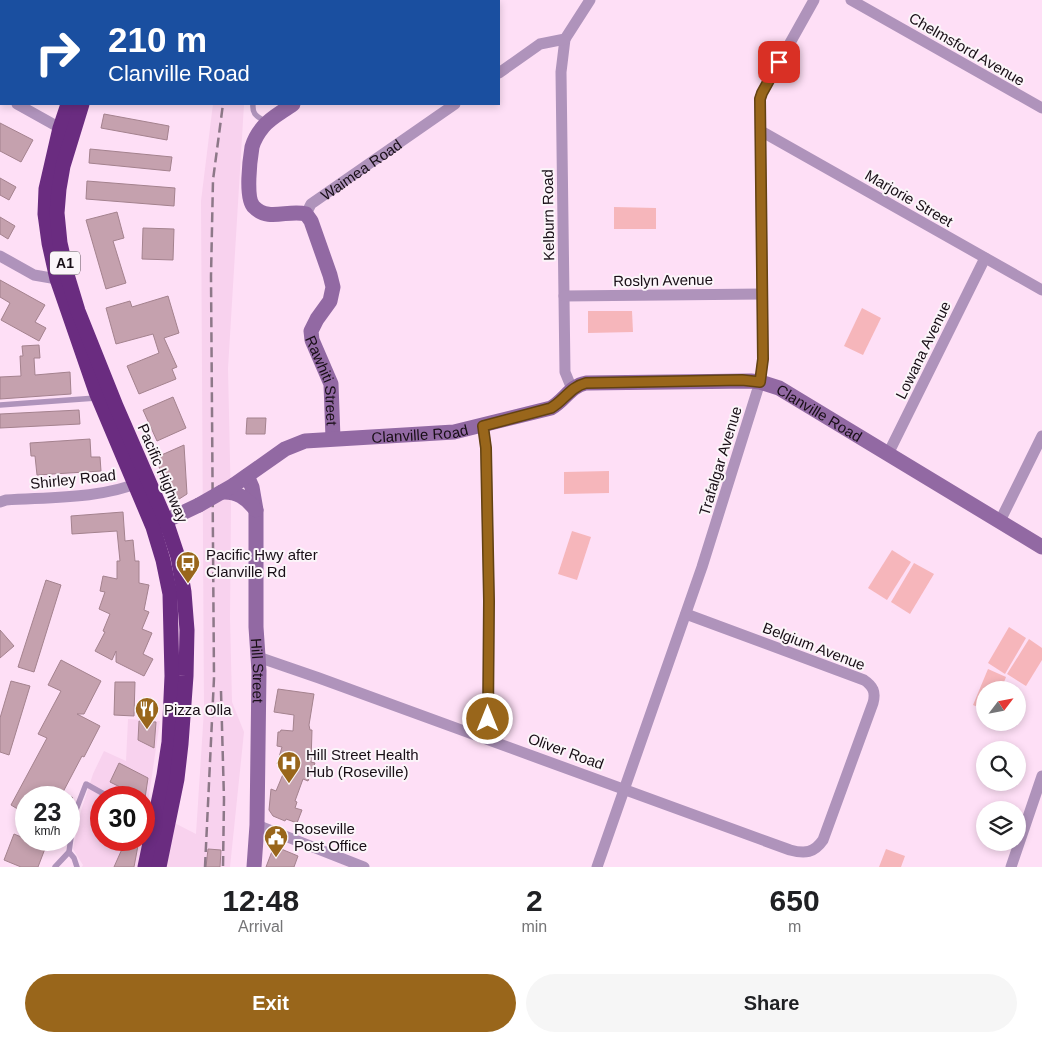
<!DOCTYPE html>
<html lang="en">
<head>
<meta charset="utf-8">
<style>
	:root { --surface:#fff; --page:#f6f6f6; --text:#202124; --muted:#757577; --accent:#99661b }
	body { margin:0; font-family:Arial,sans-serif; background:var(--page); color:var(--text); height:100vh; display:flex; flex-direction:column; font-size:19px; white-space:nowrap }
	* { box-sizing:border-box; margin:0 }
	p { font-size:16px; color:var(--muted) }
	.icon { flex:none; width:28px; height:28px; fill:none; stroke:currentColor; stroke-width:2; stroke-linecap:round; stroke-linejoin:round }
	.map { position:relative; height:867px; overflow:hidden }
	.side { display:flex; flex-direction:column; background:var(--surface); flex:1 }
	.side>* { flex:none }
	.top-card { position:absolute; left:0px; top:0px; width:500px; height:105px; box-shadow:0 2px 8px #0003; background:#1a4fa0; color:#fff; overflow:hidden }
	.needle { width:32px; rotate:58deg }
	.buttons { position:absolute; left:976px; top:681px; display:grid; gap:10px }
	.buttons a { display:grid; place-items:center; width:50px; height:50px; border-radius:50%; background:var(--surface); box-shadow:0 2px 8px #0003; font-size:25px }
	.speed { position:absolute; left:15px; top:786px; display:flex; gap:10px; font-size:25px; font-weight:700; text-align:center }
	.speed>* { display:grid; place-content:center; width:65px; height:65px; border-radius:50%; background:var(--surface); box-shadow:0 2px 8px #0003; line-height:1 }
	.speed small { font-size:12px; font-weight:400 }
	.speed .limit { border:8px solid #d22; background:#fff; color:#111 }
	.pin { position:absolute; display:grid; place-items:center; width:42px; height:42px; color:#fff; margin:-21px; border-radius:10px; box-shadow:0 2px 8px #0006 }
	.me { position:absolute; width:55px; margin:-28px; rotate:0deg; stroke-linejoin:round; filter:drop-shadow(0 0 4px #0008) }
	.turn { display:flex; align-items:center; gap:18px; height:105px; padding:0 25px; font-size:22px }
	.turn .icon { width:65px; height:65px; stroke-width:2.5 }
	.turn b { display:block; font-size:35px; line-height:42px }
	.eta { display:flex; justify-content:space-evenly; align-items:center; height:85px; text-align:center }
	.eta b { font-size:30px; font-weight:700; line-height:35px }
	.primary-button { display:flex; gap:10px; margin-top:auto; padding:10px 25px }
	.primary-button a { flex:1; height:58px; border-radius:30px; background:var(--accent); color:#fff; font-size:20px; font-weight:700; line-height:58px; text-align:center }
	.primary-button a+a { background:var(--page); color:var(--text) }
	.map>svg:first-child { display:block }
	.built { fill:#f8d2ee; fill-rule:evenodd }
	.green { fill:#f6b6bb }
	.building { fill:#c5a1ae; stroke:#a4828e }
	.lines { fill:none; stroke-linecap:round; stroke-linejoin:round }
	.lane { stroke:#af93bb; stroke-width:5.5 }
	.street { stroke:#af93bb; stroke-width:11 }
	.secondary { stroke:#9269a3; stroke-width:15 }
	.highway { stroke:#6a2c80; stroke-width:15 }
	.rail { stroke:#8d7888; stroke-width:2.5; stroke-dasharray:10 5; stroke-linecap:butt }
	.secondary-bridge { stroke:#9269a3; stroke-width:15 }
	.route-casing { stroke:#634212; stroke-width:12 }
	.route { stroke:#99661b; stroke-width:9 }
	.labels { text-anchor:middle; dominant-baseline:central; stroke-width:4; stroke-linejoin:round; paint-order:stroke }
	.shield { fill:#fbf5f9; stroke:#5c535a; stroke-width:1 }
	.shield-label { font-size:14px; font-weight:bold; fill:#180e16 }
	.street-label { font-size:15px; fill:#180e16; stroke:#fbf5f9 }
	.poi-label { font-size:15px; fill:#180e16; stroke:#fbf5f9; text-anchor:start }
</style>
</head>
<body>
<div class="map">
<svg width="1042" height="867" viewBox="0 0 1042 867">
	<rect width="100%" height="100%" fill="#fedff6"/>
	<path class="built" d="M 213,104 L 244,104 L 228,368 L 231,506 L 230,618 L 232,702 L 244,732 L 230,867 L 82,867 L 83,865 L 73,849 L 81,811 L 93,774 L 104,751 L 126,761 L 128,719 L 160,721 L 147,809 L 196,834 L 204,710 L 201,201 ZM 101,798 L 144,798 L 144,840 L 101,840 Z"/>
	<g class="green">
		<path d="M 614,207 L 656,208 L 656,229 L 614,229 Z"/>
		<path d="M 862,308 L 881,318 L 863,355 L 844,346 Z"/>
		<path d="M 588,311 L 632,311 L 633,332 L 588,333 Z"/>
		<path d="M 609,471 L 609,493 L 564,494 L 564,472 Z"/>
		<path d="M 572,531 L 591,537 L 577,580 L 558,574 Z"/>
		<path d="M 892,550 L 911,562 L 887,600 L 868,588 Z"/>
		<path d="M 914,563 L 934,574 L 910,614 L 891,602 Z"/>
		<path d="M 1009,627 L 1026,638 L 1005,674 L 988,663 Z"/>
		<path d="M 1029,639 L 1042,648 L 1042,660 L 1026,686 L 1007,674 Z"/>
		<path d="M 988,669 L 1006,677 L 1001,690 L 985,690 L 985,710 L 973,705 Z"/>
		<path d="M 886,849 L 905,856 L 901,867 L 879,867 Z"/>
	</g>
	<g class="building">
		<path d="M 104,114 L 169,126 L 167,140 L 101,128 Z"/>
		<path d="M 0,123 L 33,140 L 21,162 L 0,151 Z"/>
		<path d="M 90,149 L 172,157 L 170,171 L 89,163 Z"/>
		<path d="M 0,178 L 16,187 L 9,200 L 0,195 Z"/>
		<path d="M 87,181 L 175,188 L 174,206 L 86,199 Z"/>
		<path d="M 117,212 L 124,238 L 113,241 L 126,283 L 106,289 L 86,220 Z"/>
		<path d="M 0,217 L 15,226 L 8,239 L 0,234 Z"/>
		<path d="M 143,228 L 174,229 L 173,260 L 142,259 Z"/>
		<path d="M 0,280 L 45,305 L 35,322 L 46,328 L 39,341 L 1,320 L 10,303 L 0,297 Z"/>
		<path d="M 168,296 L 179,333 L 164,338 L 177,367 L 172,369 L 176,379 L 139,394 L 127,366 L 159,353 L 153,334 L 116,344 L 106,308 L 130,301 L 132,307 Z"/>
		<path d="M 39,345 L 40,358 L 34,358 L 35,375 L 70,372 L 71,394 L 0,399 L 0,377 L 21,376 L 20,356 L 23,356 L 22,346 Z"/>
		<path d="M 173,397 L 186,428 L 157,441 L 143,410 Z"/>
		<path d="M 79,410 L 80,424 L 0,428 L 0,414 Z"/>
		<path d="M 247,418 L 266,418 L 265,434 L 246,434 Z"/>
		<path d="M 90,439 L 91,457 L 100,457 L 101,471 L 37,475 L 35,456 L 31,456 L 30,443 Z"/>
		<path d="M 184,445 L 187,494 L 176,501 L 164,489 L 157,457 Z"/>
		<path d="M 123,512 L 125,541 L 133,540 L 135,561 L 139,561 L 139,583 L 149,585 L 144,610 L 149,612 L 142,629 L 152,633 L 143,654 L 153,659 L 144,676 L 116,662 L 116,651 L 112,660 L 95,651 L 105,632 L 103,631 L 110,614 L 99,609 L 105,592 L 100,591 L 103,576 L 117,579 L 117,561 L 120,561 L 117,531 L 72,534 L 71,516 Z"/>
		<path d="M 46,580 L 61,585 L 34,672 L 18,667 Z"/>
		<path d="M 0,630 L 14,646 L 0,658 Z"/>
		<path d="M 61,660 L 101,681 L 84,714 L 77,714 L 100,726 L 84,757 L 82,756 L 63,792 L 73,798 L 26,798 L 26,814 L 11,805 L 47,738 L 38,734 L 61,691 L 48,685 Z"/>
		<path d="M 11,681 L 30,686 L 9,755 L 0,752 L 0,718 Z"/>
		<path d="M 115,682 L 135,682 L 134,716 L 114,715 Z"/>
		<path d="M 278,689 L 314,694 L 309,725 L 310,730 L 312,730 L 311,762 L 315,763 L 308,781 L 303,779 L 295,801 L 297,802 L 295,808 L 302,810 L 297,823 L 286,819 L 285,821 L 273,816 L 269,810 L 271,789 L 276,791 L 286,767 L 277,764 L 282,747 L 277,746 L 278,732 L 280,732 L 281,730 L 293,731 L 294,715 L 274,712 Z"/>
		<path d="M 139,721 L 156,722 L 154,748 L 138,740 Z"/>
		<path d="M 119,763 L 148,778 L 145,798 L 116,798 L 115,796 L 122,788 L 110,782 Z"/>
		<path d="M 14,834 L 26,839 L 26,840 L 46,846 L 38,867 L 21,867 L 4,860 Z"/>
		<path d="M 126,840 L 139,840 L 134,867 L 114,867 Z"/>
		<path d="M 274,846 L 298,856 L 294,867 L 266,867 Z"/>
		<path d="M 208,849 L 221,850 L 220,867 L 206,867 Z"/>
	</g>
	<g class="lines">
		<g class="lane">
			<path d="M 253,104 C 252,115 257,116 266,122"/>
			<path d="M 0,405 L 96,398"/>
			<path d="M 69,852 L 74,858 L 77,867"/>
			<path d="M 55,867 L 69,852 L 74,815 L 86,784 L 111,798"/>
		</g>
		<g class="street">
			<path d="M 851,0 L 1042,108"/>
			<path d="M 565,39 L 561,72 L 565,372 L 572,389"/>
			<path d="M 499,73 L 540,44 L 565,39 L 590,0"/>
			<path d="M 0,94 L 1,95"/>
			<path d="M 17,104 L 60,128"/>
			<path d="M 761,131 L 1042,290"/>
			<path id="s1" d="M 306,214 L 311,204 L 455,104"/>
			<path d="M 0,256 L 34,275 L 57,279"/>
			<path d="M 564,296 L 762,294"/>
			<path d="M 483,425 L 486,448 L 489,601 L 488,739"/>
			<path d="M 888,454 L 985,258"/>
			<path d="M 0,502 L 6,500 C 51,497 99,499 141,482"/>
			<path d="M 1000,521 L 1042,436"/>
			<path d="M 258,657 L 319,678 L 790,850 C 805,854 814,853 823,840 L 873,703 C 876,692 873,686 864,680 L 686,614"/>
			<path d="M 257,825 L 364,867"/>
			<path d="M 597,867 L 702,567 L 760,382 L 763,359 L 760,99 L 762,93 L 814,0"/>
			<path d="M 1011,867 L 1042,776"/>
		</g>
		<g class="secondary">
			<path d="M 354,1 L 355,0"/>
			<path id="s2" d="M 293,104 C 284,111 270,118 263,127 C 258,133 254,140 252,147 C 250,159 245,199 254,207 C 268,222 289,209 306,214 L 311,221 L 330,275 L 333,287 L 330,301 L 317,319 L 311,331 L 312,340 L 331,384 L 333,438"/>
			<path id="s3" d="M 247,476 L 252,487 L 256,510 L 256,627 L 259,671 L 257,825 L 254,867"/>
			<path id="s4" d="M 234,485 L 285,449 L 305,441 L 454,432 L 551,408 C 565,400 570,386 586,383 L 751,381 L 760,382 L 779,388 L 1042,547"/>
			<path d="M 222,492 C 237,491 246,498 256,510"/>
			<path d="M 155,526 L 199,505"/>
		</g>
		<g class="highway">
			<path d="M 93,1 L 93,0"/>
			<path d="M 106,1 L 106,0"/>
			<path d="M 68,104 L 60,128 L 46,189 L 45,214 L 49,243 L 57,279 L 96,392 L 153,527 L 163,560 L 170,594 L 172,676 L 169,742 L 164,775 L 145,867"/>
			<path d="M 82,104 L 63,166 L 59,189 L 57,213 L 60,243 L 68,278 L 78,311 L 116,406 L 166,521 L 178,557 L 184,592 L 187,630 L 186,676 L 181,744 L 177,779 L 159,867"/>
		</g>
		<g class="rail">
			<path d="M 246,1 L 246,0"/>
			<path d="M 221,691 L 224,799 L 223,867"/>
			<path d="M 205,867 L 214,678 L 211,276 L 213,180 L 223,104"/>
		</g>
		<path class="secondary-bridge" d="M 199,505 L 234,485"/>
	</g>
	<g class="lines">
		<g class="route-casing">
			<path id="route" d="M 488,719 L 489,601 L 486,448 L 483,426 L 551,408 C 565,400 570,387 586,383 L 742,380 L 760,382 L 763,359 L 760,99 L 762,93 L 779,62"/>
		</g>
		<use href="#route" class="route"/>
	</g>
	<defs>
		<g id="bus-pin" transform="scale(1.25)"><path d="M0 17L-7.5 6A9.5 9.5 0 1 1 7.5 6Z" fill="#99661b" stroke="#fbf5f9"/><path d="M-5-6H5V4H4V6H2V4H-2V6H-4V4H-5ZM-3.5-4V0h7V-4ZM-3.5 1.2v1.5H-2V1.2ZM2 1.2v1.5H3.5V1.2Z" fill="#fff"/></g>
		<g id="restaurant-pin" transform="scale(1.25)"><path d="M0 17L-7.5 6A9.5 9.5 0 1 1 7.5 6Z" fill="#99661b" stroke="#fbf5f9"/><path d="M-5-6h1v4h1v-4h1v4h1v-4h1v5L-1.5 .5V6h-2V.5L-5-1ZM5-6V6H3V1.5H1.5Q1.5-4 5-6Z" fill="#fff"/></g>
		<g id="hospital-pin" transform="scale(1.25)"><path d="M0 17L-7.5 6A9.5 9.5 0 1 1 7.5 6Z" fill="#99661b" stroke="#fbf5f9"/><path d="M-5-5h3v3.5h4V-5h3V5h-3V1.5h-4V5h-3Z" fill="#fff"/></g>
		<g id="civic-pin" transform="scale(1.25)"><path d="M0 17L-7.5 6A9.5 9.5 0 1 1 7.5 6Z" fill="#99661b" stroke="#fbf5f9"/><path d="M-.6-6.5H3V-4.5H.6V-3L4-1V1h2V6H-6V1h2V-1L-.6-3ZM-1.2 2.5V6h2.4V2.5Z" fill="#fff"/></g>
	</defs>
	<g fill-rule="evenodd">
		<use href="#bus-pin" x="188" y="563"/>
		<use href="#restaurant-pin" x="147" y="709"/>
		<use href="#hospital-pin" x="289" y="763"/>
		<use href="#civic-pin" x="276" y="837"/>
	</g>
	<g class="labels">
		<rect class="shield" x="50" y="251.5" width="30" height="23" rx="4"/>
		<g class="shield-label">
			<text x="65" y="263">A1</text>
		</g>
		<g class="street-label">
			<text transform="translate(967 49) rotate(30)">Chelmsford Avenue</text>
			<text stroke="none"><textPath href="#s1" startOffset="72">Waimea Road</textPath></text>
			<text transform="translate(909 198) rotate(30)">Marjorie Street</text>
			<text transform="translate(548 215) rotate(-91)">Kelburn Road</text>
			<text transform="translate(663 280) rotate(-1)">Roslyn Avenue</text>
			<text transform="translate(923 350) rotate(-64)">Lowana Avenue</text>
			<text stroke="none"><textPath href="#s2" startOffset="356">Rawhiti Street</textPath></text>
			<text stroke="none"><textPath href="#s4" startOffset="618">Clanville Road</textPath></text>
			<text stroke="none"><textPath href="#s4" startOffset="199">Clanville Road</textPath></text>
			<text transform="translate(720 461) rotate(-73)">Trafalgar Avenue</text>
			<text transform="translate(163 473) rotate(67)">Pacific Highway</text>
			<text transform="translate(73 479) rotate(-6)">Shirley Road</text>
			<text transform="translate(814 646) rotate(21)">Belgium Avenue</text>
			<text stroke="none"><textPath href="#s3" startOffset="196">Hill Street</textPath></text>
			<text transform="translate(566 751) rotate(20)">Oliver Road</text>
		</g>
		<g class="poi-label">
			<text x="206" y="554">Pacific Hwy after<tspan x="206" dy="17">Clanville Rd</tspan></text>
			<text x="164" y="709">Pizza Olla</text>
			<text x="306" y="754">Hill Street Health<tspan x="306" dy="17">Hub (Roseville)</tspan></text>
			<text x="294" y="828">Roseville<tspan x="294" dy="17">Post Office</tspan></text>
		</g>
	</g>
</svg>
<div class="buttons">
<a><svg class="needle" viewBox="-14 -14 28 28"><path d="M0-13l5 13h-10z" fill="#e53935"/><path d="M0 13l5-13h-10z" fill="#757577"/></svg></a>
<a><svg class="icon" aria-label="search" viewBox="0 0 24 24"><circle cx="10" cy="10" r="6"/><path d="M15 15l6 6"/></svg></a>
<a><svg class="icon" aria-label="layers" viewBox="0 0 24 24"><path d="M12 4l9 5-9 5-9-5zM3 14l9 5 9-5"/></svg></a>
</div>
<div class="speed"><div>23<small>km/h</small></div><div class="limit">30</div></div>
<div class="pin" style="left:779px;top:62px;background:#d93025"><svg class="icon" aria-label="arrive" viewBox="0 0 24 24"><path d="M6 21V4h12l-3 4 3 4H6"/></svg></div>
<svg class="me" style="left:488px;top:719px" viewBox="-20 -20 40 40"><circle r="17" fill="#99661b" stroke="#fff" stroke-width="3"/><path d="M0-11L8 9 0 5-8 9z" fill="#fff"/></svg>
<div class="top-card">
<div class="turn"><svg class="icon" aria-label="right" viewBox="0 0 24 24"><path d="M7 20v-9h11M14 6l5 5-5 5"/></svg><div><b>210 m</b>Clanville Road</div></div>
</div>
</div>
<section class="side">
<div class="eta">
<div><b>12:48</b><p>Arrival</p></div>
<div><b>2</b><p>min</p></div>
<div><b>650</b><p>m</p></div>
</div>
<div class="primary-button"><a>Exit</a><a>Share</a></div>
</section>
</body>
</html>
